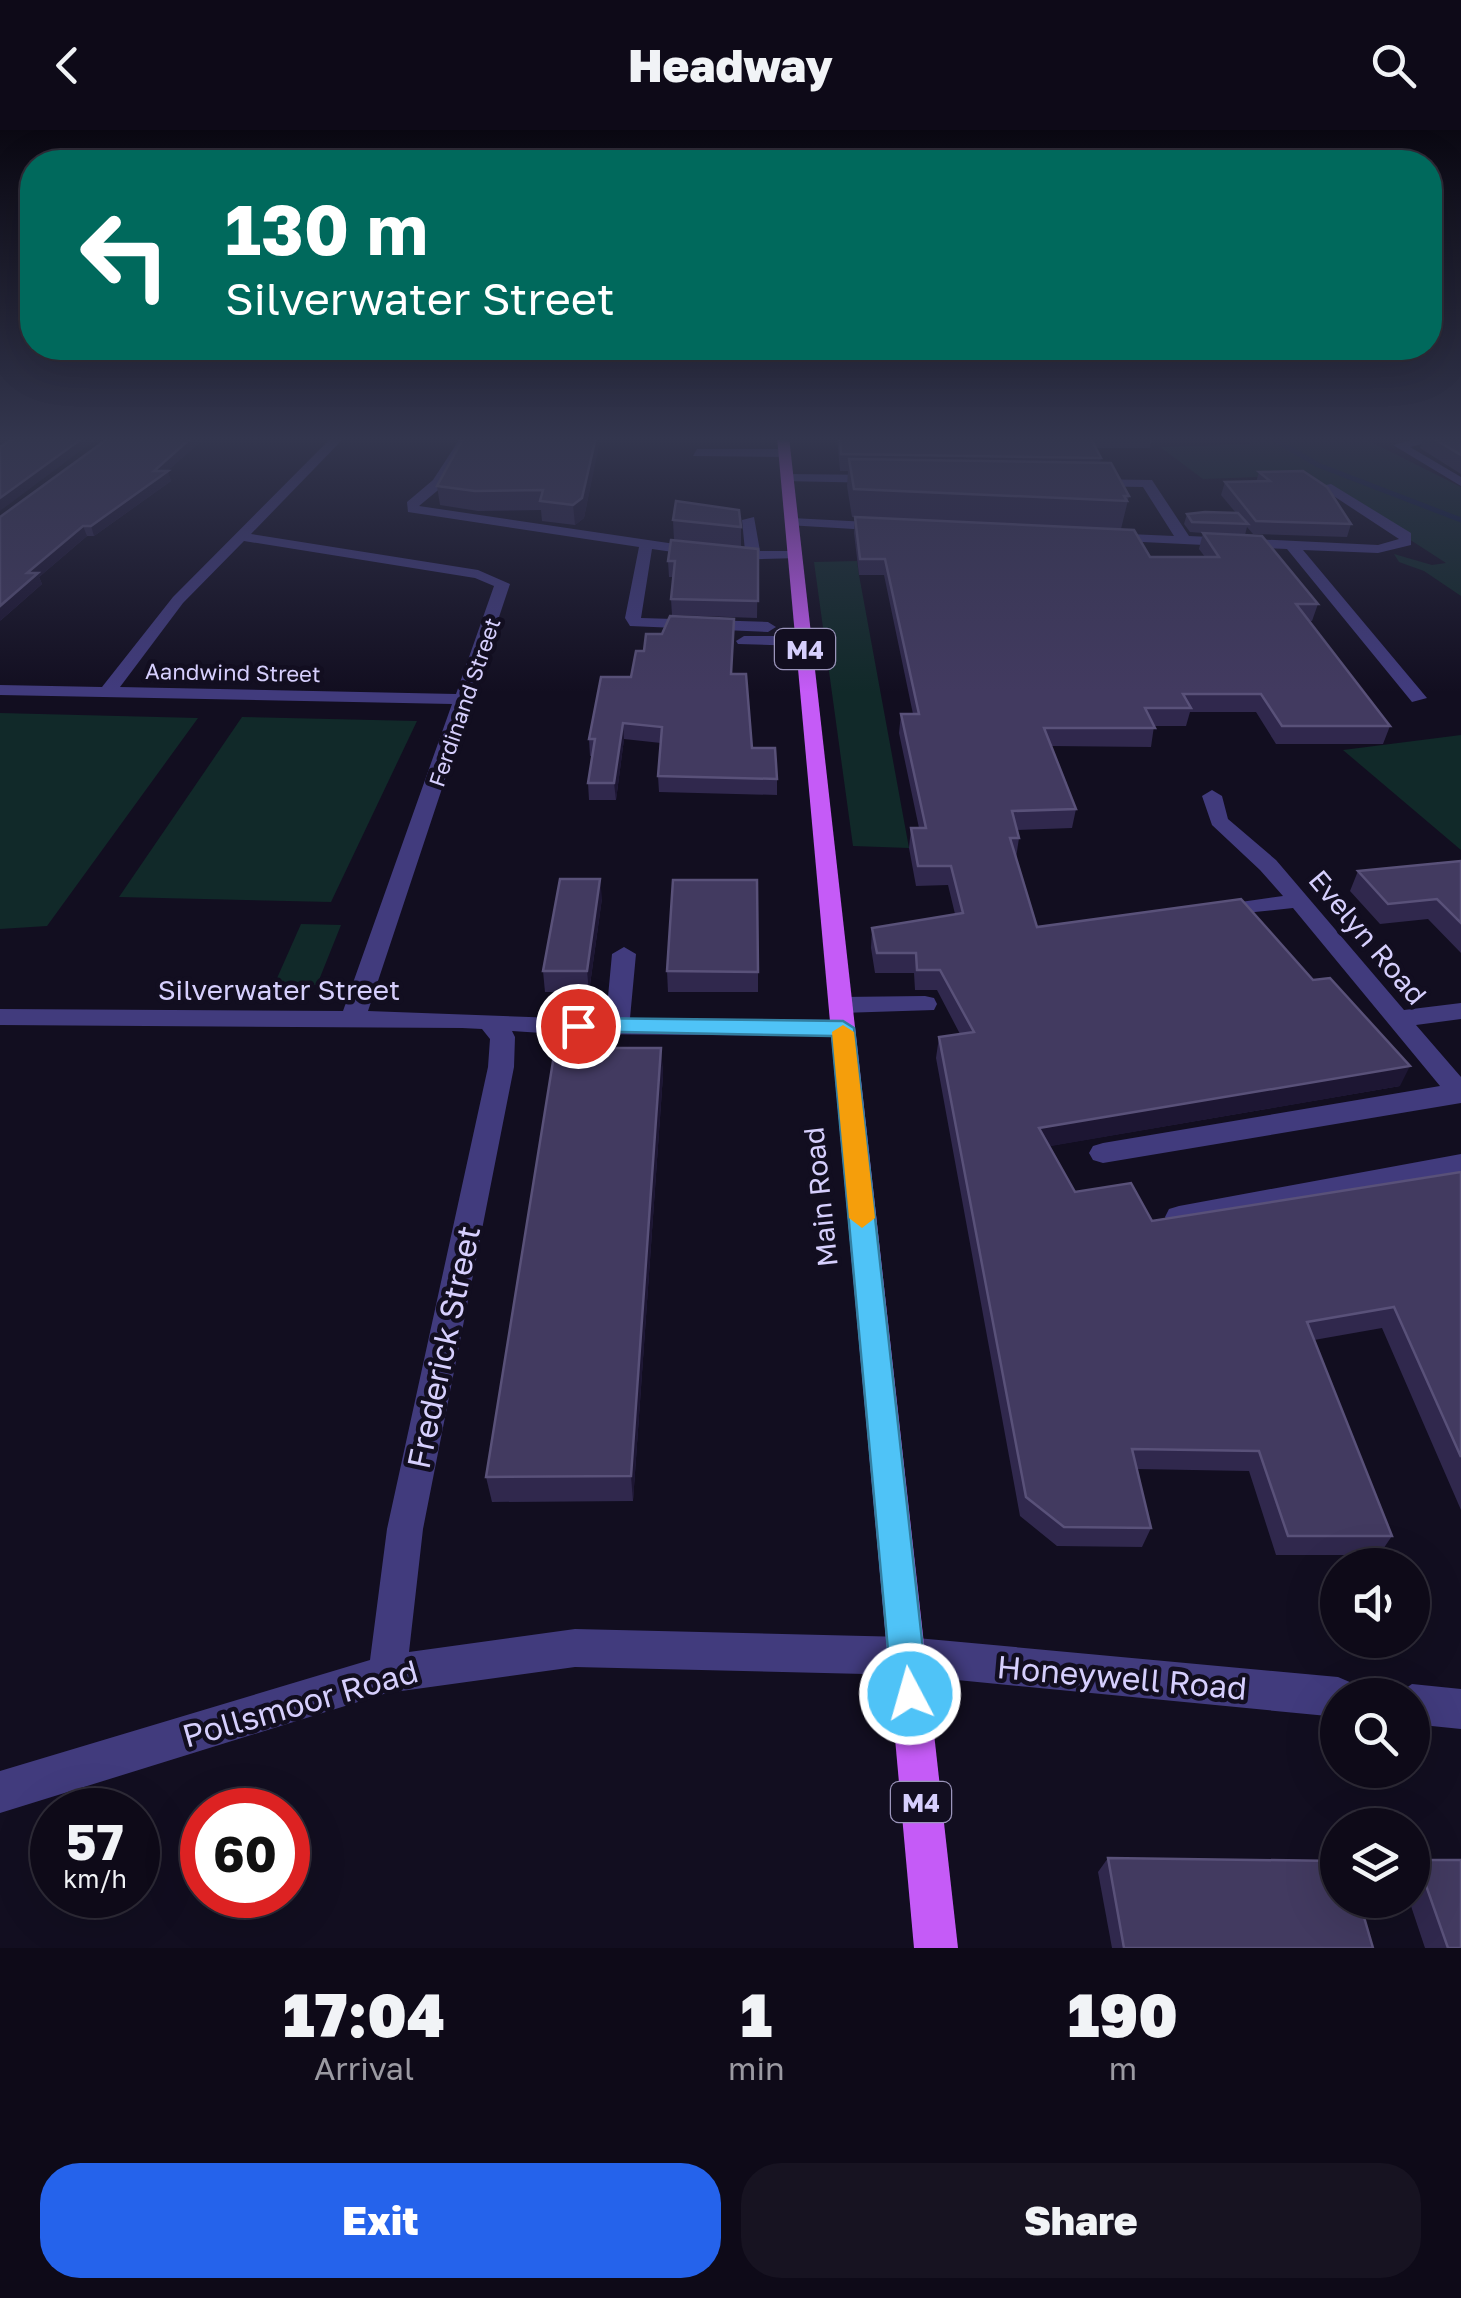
<!DOCTYPE html>
<html lang="en">
<head>
<meta charset="utf-8">
<style>
	:root { --surface:#0e0a18; --page:#171321; --text:#f1f3f6; --muted:#9b9aa2; --line:#2e2b37; --accent:#2563eb }
	body { margin:0; font-family:"Golos Text",sans-serif; background:var(--page); color:var(--text); height:100vh; display:flex; flex-direction:column; font-size:38px; white-space:nowrap }
	* { box-sizing:border-box; margin:0 }
	p { font-size:32px; color:var(--muted) }
	.icon { flex:none; width:55px; height:55px; fill:none; stroke:currentColor; stroke-width:2; stroke-linecap:round; stroke-linejoin:round }
	.map { position:relative; height:1818px; overflow:hidden }
	.panel { display:flex; flex-direction:column; background:var(--surface); flex:1 }
	.panel>* { flex:none }
	.top-card { position:absolute; left:20px; top:20px; width:1422px; height:210px; border-radius:40px; box-shadow:0 10px 40px #0002,0 0 0 2px var(--line); background:#00695c; color:#fff; overflow:hidden }
	.buttons { position:absolute; left:1320px; top:1418px; display:grid; gap:20px }
	.buttons a { display:grid; place-items:center; width:110px; height:110px; border-radius:50%; background:var(--surface); box-shadow:0 10px 40px #0002,0 0 0 2px var(--line); font-size:50px }
	.speed { position:absolute; left:30px; top:1658px; display:flex; gap:20px; font-size:50px; font-weight:700; text-align:center }
	.speed>* { display:grid; place-content:center; width:130px; height:130px; border-radius:50%; background:var(--surface); box-shadow:0 10px 40px #0002,0 0 0 2px var(--line); line-height:1 }
	.speed small { font-size:25px; font-weight:400 }
	.speed .limit { border:15px solid #d22; background:#fff; color:#111 }
	.pin { position:absolute; display:grid; place-items:center; width:85px; height:85px; color:#fff; margin:-42px; border:5px solid #fff; border-radius:50%; box-shadow:0 2px 10px #0007 }
	.me { position:absolute; width:110px; margin:-55px; rotate:354deg; stroke-linejoin:round; filter:drop-shadow(0 0 8px #0008) }
	.turn { display:flex; align-items:center; gap:35px; height:210px; padding:0 40px; font-size:45px }
	.turn .icon { width:130px; height:130px; stroke-width:2.5 }
	.turn b { display:block; font-size:70px; line-height:85px }
	.eta { display:flex; justify-content:space-evenly; align-items:center; height:170px; text-align:center }
	.eta b { font-size:60px; font-weight:800; line-height:70px }
	.button { display:flex; gap:20px; margin-top:auto; padding:20px 40px }
	.button a { flex:1; height:115px; border-radius:40px; background:var(--accent); color:#fff; font-size:40px; font-weight:800; line-height:115px; text-align:center }
	.button a+a { background:var(--page); color:var(--text) }
	header { display:flex; justify-content:space-between; align-items:center; height:130px; padding:0 40px; background:var(--surface); font-size:45px; font-weight:800 }
	.map>svg:first-child { display:block }
	.green { fill:#112929 }
	.lines { fill:none; stroke-linecap:round; stroke-linejoin:round }
	.stream { stroke:#0d1d3f; stroke-width:5 }
	.minor { fill:#413b7d; fill-rule:evenodd }
	.major { fill:#c55bf7; fill-rule:evenodd }
	.wall { fill:#30284d }
	.shaded-wall { fill:#1d1633 }
	.building { fill:#423a60; stroke:#595179; stroke-width:2.5 }
	.route { fill:#4fc3f7; stroke:#337fa1; stroke-width:2.5 }
	.slow { fill:#f59e0b }
	.labels { text-anchor:middle; dominant-baseline:central; stroke-width:9; stroke-linejoin:round; paint-order:stroke }
	.far-street-label { font-size:22px; fill:#d6cffd; stroke:#120e20 }
	.shield { fill:#120e20; stroke:#9b95bb; stroke-width:2.5 }
	.shield-label { font-size:25px; font-weight:bold; fill:#d6cffd }
	.street-label { font-size:28px; fill:#d6cffd; stroke:#120e20 }
	.near-street-label { font-size:32px; fill:#d6cffd; stroke:#120e20 }
</style>
</head>
<body>
<header><svg class="icon" aria-label="back" viewBox="0 0 24 24"><path d="M15 5l-7 7 7 7"/></svg>Headway<svg class="icon" aria-label="search" viewBox="0 0 24 24"><circle cx="10" cy="10" r="6"/><path d="M15 15l6 6"/></svg></header>
<div class="map">
<svg width="1461" height="1818" viewBox="0 0 1461 1818">
	<rect width="100%" height="100%" fill="#120e20"/>
	<g class="green">
		<path d="M 1240,307 L 1361,307 L 1461,357 L 1461,466 L 1424,441 L 1399,432 L 1394,424 L 1432,435 L 1446,433 L 1310,345 L 1203,349 L 1160,317 L 1251,314 Z"/>
		<path d="M 857,431 L 859,445 L 909,718 L 853,716 L 814,432 Z"/>
		<path d="M 0,583 L 198,588 L 47,796 L 0,799 Z"/>
		<path d="M 242,587 L 417,591 L 331,772 L 119,767 Z"/>
		<path d="M 1461,605 L 1461,720 L 1343,620 Z"/>
		<path d="M 301,794 L 341,795 L 317,855 L 274,855 Z"/>
	</g>
	<g class="lines">
		<path class="stream" d="M 1270,307 L 1318,335 L 1461,390"/>
		<g class="minor">
			<path d="M 332,307 L 345,307 L 251,404 L 478,440 L 510,454 L 368,881 L 557,888 L 568,893 L 578,888 L 606,888 L 612,824 L 624,817 L 636,824 L 630,888 L 843,890 L 855,898 L 843,906 L 578,904 L 568,899 L 557,904 L 512,901 L 515,907 L 514,937 L 423,1399 L 409,1522 L 575,1499 L 906,1507 L 1338,1547 L 1352,1553 L 1357,1565 L 1338,1565 L 1338,1587 L 906,1545 L 575,1537 L 387,1563 L 0,1683 L 0,1641 L 370,1530 L 387,1399 L 488,937 L 490,909 L 482,899 L 462,898 L 0,895 L 0,879 L 343,881 L 452,574 L 0,565 L 0,555 L 102,557 L 173,467 ZM 244,411 L 475,448 L 494,456 L 456,564 L 120,557 L 183,473 Z"/>
			<path d="M 461,307 L 473,307 L 443,356 L 419,376 L 729,422 L 745,421 L 742,390 L 754,387 L 760,421 L 795,421 L 800,422 L 800,428 L 729,430 L 652,419 L 641,488 L 768,492 L 776,497 L 768,502 L 630,496 L 625,488 L 639,417 L 408,382 L 407,372 L 433,350 Z"/>
			<path d="M 1422,307 L 1449,307 L 1410,317 L 1461,347 L 1461,356 L 1393,315 Z"/>
			<path d="M 697,319 L 785,319 L 791,323 L 785,327 L 693,326 Z"/>
			<path d="M 787,344 L 882,345 L 888,349 L 882,353 L 782,351 Z"/>
			<path d="M 1082,349 L 1152,350 L 1189,406 L 1378,415 L 1399,409 L 1326,361 L 1326,355 L 1331,354 L 1411,403 L 1411,415 L 1378,423 L 1303,420 L 1427,568 L 1412,572 L 1287,419 L 1101,410 L 1101,404 L 1106,403 L 1174,406 L 1143,357 L 1087,356 Z"/>
			<path d="M 792,388 L 887,393 L 894,397 L 887,401 L 787,395 L 785,392 Z"/>
			<path d="M 744,506 L 804,506 L 812,511 L 804,516 L 738,514 L 736,511 Z"/>
			<path d="M 1212,660 L 1222,666 L 1228,689 L 1276,730 L 1404,880 L 1461,873 L 1461,889 L 1416,895 L 1461,947 L 1461,973 L 1103,1033 L 1093,1030 L 1089,1023 L 1093,1016 L 1103,1013 L 1440,956 L 1293,778 L 1206,787 L 1203,782 L 1206,777 L 1283,766 L 1260,740 L 1212,695 L 1202,666 Z"/>
			<path d="M 925,866 L 934,868 L 937,874 L 934,880 L 841,883 L 829,875 L 841,867 Z"/>
			<path d="M 1461,1024 L 1461,1044 L 1179,1098 L 1169,1095 L 1165,1087 L 1169,1079 L 1179,1076 Z"/>
			<path d="M 1412,1554 L 1461,1559 L 1461,1599 L 1412,1594 L 1412,1565 L 1396,1565 Z"/>
		</g>
		<path class="major" d="M 777,307 L 789,307 L 958,1818 L 914,1818 Z"/>
	</g>
	<g class="wall">
		<path d="M 110,307 L 206,307 L 167,341 L 171,351 L 94,406 L 87,406 L 39,447 L 42,454 L 0,491 Z"/>
		<path d="M 464,307 L 600,307 L 584,388 L 575,395 L 542,391 L 541,380 L 478,381 L 440,375 L 437,356 Z"/>
		<path d="M 837,307 L 1152,307 L 1150,318 L 1096,318 L 1101,328 L 1100,333 L 1129,366 L 1121,399 L 1150,427 L 1205,427 L 1199,419 L 1203,403 L 1190,402 L 1184,394 L 1187,384 L 1236,383 L 1221,365 L 1225,352 L 1256,352 L 1259,342 L 1351,394 L 1347,407 L 1253,404 L 1247,397 L 1245,405 L 1318,474 L 1312,491 L 1309,491 L 1390,596 L 1383,614 L 1276,614 L 1256,582 L 1190,582 L 1186,596 L 1154,596 L 1151,617 L 1051,616 L 1076,679 L 1072,698 L 1017,700 L 1019,708 L 1016,728 L 1037,797 L 1400,956 L 1049,1016 L 1075,1062 L 1152,1091 L 1461,1042 L 1461,1380 L 1382,1198 L 1314,1210 L 1392,1406 L 1379,1425 L 1276,1425 L 1249,1341 L 1136,1339 L 1151,1398 L 1142,1417 L 1057,1416 L 1020,1386 L 936,928 L 939,907 L 960,904 L 937,860 L 915,860 L 914,843 L 875,843 L 871,818 L 872,798 L 955,784 L 948,755 L 916,756 L 909,718 L 911,698 L 919,698 L 899,603 L 901,584 L 913,584 L 884,445 L 859,445 L 854,403 L 855,387 L 852,387 L 847,356 L 848,341 L 840,341 Z"/>
		<path d="M 1424,307 L 1461,307 L 1461,344 L 1420,318 Z"/>
		<path d="M 673,390 L 741,397 L 741,418 L 674,410 Z"/>
		<path d="M 758,419 L 757,488 L 672,485 L 671,469 L 674,447 L 669,447 L 668,431 Z"/>
		<path d="M 734,504 L 731,544 L 752,618 L 777,649 L 777,665 L 659,662 L 658,646 L 661,613 L 624,609 L 616,670 L 589,670 L 588,653 L 592,626 L 590,626 L 589,609 L 631,547 L 644,521 Z"/>
		<path d="M 1461,731 L 1461,823 L 1428,789 L 1380,794 L 1350,761 L 1358,741 Z"/>
		<path d="M 602,768 L 589,862 L 545,862 L 543,841 Z"/>
		<path d="M 667,841 L 758,842 L 758,862 L 668,862 Z"/>
		<path d="M 661,918 L 663,945 L 633,1371 L 492,1372 L 486,1347 Z"/>
		<path d="M 1108,1728 L 1373,1818 L 1112,1818 L 1098,1742 Z"/>
		<path d="M 1417,1730 L 1461,1818 L 1425,1818 L 1409,1770 L 1412,1770 L 1412,1734 Z"/>
	</g>
	<g class="shaded-wall">
		<path d="M 84,307 L 99,307 L 0,381 L 0,368 Z"/>
		<path d="M 192,307 L 206,307 L 163,345 L 168,341 L 171,351 L 94,406 L 91,396 Z"/>
		<path d="M 596,307 L 600,307 L 600,311 L 584,388 L 575,395 L 573,375 Z"/>
		<path d="M 83,396 L 87,406 L 39,447 L 42,454 L 0,491 L 0,476 L 27,443 Z"/>
		<path d="M 623,593 L 624,609 L 616,670 L 614,653 Z"/>
		<path d="M 600,749 L 602,768 L 589,862 L 587,841 Z"/>
		<path d="M 661,918 L 663,945 L 633,1371 L 631,1346 Z"/>
		<path d="M 1410,936 L 1400,956 L 1034,1019 L 1039,998 Z"/>
	</g>
	<g class="building">
		<path d="M 15,307 L 84,307 L 0,368 L 0,317 Z"/>
		<path d="M 110,307 L 192,307 L 154,341 L 168,341 L 91,396 L 83,396 L 27,443 L 38,443 L 0,476 L 0,387 Z"/>
		<path d="M 464,307 L 596,307 L 582,368 L 573,375 L 540,371 L 543,360 L 475,361 L 437,356 Z"/>
		<path d="M 840,307 L 1090,307 L 1101,328 L 841,324 Z"/>
		<path d="M 1431,307 L 1461,307 L 1461,325 Z"/>
		<path d="M 849,329 L 1111,333 L 1129,366 L 1124,366 L 1127,371 L 854,359 Z"/>
		<path d="M 1303,341 L 1327,357 L 1351,394 L 1256,391 L 1225,352 L 1270,351 L 1259,342 Z"/>
		<path d="M 676,371 L 739,380 L 741,397 L 673,390 Z"/>
		<path d="M 1205,382 L 1238,383 L 1248,394 L 1192,392 L 1187,384 Z"/>
		<path d="M 855,387 L 1134,400 L 1150,427 L 1219,427 L 1203,403 L 1262,406 L 1318,474 L 1296,474 L 1390,596 L 1282,596 L 1261,564 L 1183,564 L 1191,578 L 1145,578 L 1155,598 L 1044,598 L 1076,679 L 1012,681 L 1019,708 L 1010,708 L 1037,797 L 1241,769 L 1313,850 L 1330,848 L 1410,936 L 1039,998 L 1075,1062 L 1131,1053 L 1152,1091 L 1461,1042 L 1461,1327 L 1394,1177 L 1307,1192 L 1392,1406 L 1288,1406 L 1259,1321 L 1132,1319 L 1151,1398 L 1064,1397 L 1026,1367 L 939,907 L 974,902 L 940,840 L 917,840 L 916,823 L 877,823 L 872,798 L 963,783 L 951,736 L 918,736 L 911,698 L 926,698 L 901,584 L 919,584 L 885,429 L 860,429 Z"/>
		<path d="M 671,410 L 758,419 L 758,471 L 671,469 L 675,431 L 668,431 Z"/>
		<path d="M 670,486 L 734,489 L 731,544 L 746,544 L 752,618 L 775,618 L 777,649 L 658,646 L 662,597 L 623,593 L 614,653 L 588,653 L 595,609 L 589,609 L 601,547 L 631,547 L 636,521 L 644,521 L 646,504 L 662,504 Z"/>
		<path d="M 1461,731 L 1461,793 L 1437,769 L 1388,774 L 1358,741 Z"/>
		<path d="M 560,749 L 600,749 L 587,841 L 543,841 Z"/>
		<path d="M 673,750 L 757,750 L 758,842 L 667,841 Z"/>
		<path d="M 566,918 L 661,918 L 631,1346 L 486,1347 L 554,925 Z"/>
		<path d="M 1108,1728 L 1338,1731 L 1338,1770 L 1359,1770 L 1373,1818 L 1124,1818 Z"/>
		<path d="M 1417,1730 L 1461,1730 L 1461,1818 L 1448,1818 Z"/>
	</g>
	<linearGradient id="sky" x2="0" y2="1"><stop stop-color="#0a0812"/><stop offset="0.55" stop-color="#33364e"/><stop offset="1" stop-color="#33364e" stop-opacity="0"/></linearGradient>
	<rect width="1461" height="562" fill="url(#sky)"/>
	<path class="route" d="M 578,888 L 843,891 L 854,898 L 928,1564 L 922,1577 L 910,1582 L 897,1577 L 892,1564 L 832,906 L 571,901 L 567,896 Z"/>
	<path class="slow" d="M 843,895 L 854,902 L 875,1088 L 862,1098 L 849,1088 L 832,902 Z"/>
	<g class="labels">
		<g class="far-street-label">
			<text transform="translate(233 542) rotate(1)">Aandwind Street</text>
			<text transform="translate(464 572) rotate(-71)">Ferdinand Street</text>
		</g>
		<g class="shield">
			<rect x="775" y="499" width="60" height="40" rx="8"/>
			<rect x="891" y="1652" width="60" height="40" rx="8"/>
		</g>
		<g class="shield-label">
			<text x="805" y="519">M4</text>
			<text x="921" y="1672">M4</text>
		</g>
		<g class="street-label">
			<text transform="translate(1368 807) rotate(50)">Evelyn Road</text>
			<text x="279" y="859">Silverwater Street</text>
			<text transform="translate(820 1067) rotate(-96)">Main Road</text>
		</g>
		<g class="near-street-label">
			<text transform="translate(443 1217) rotate(-78)">Frederick Street</text>
			<text transform="translate(1122 1547) rotate(5)">Honeywell Road</text>
			<text transform="translate(300 1573) rotate(-16)">Pollsmoor Road</text>
		</g>
	</g>
</svg>
<div class="buttons">
<a><svg class="icon" aria-label="sound" viewBox="0 0 24 24"><path d="M4 9h4l5-4v14l-5-4H4zM17 9q2 3 0 6"/></svg></a>
<a><svg class="icon" aria-label="search" viewBox="0 0 24 24"><circle cx="10" cy="10" r="6"/><path d="M15 15l6 6"/></svg></a>
<a><svg class="icon" aria-label="layers" viewBox="0 0 24 24"><path d="M12 4l9 5-9 5-9-5zM3 14l9 5 9-5"/></svg></a>
</div>
<div class="speed"><div>57<small>km/h</small></div><div class="limit">60</div></div>
<div class="pin" style="left:578px;top:896px;background:#d93025"><svg class="icon" aria-label="arrive" viewBox="0 0 24 24"><path d="M6 21V4h12l-3 4 3 4H6"/></svg></div>
<svg class="me" style="left:910px;top:1564px" viewBox="-20 -20 40 40"><circle r="17" fill="#4fc3f7" stroke="#fff" stroke-width="3"/><path d="M0-11L8 9 0 5-8 9z" fill="#fff"/></svg>
<div class="top-card">
<div class="turn"><svg class="icon" aria-label="left" viewBox="0 0 24 24"><path d="M17 20v-9H6M10 6l-5 5 5 5"/></svg><div><b>130 m</b>Silverwater Street</div></div>
</div>
</div>
<section class="panel">
<div class="eta">
<div><b>17:04</b><p>Arrival</p></div>
<div><b>1</b><p>min</p></div>
<div><b>190</b><p>m</p></div>
</div>
<div class="button"><a>Exit</a><a>Share</a></div>
</section>
</body>
</html>
